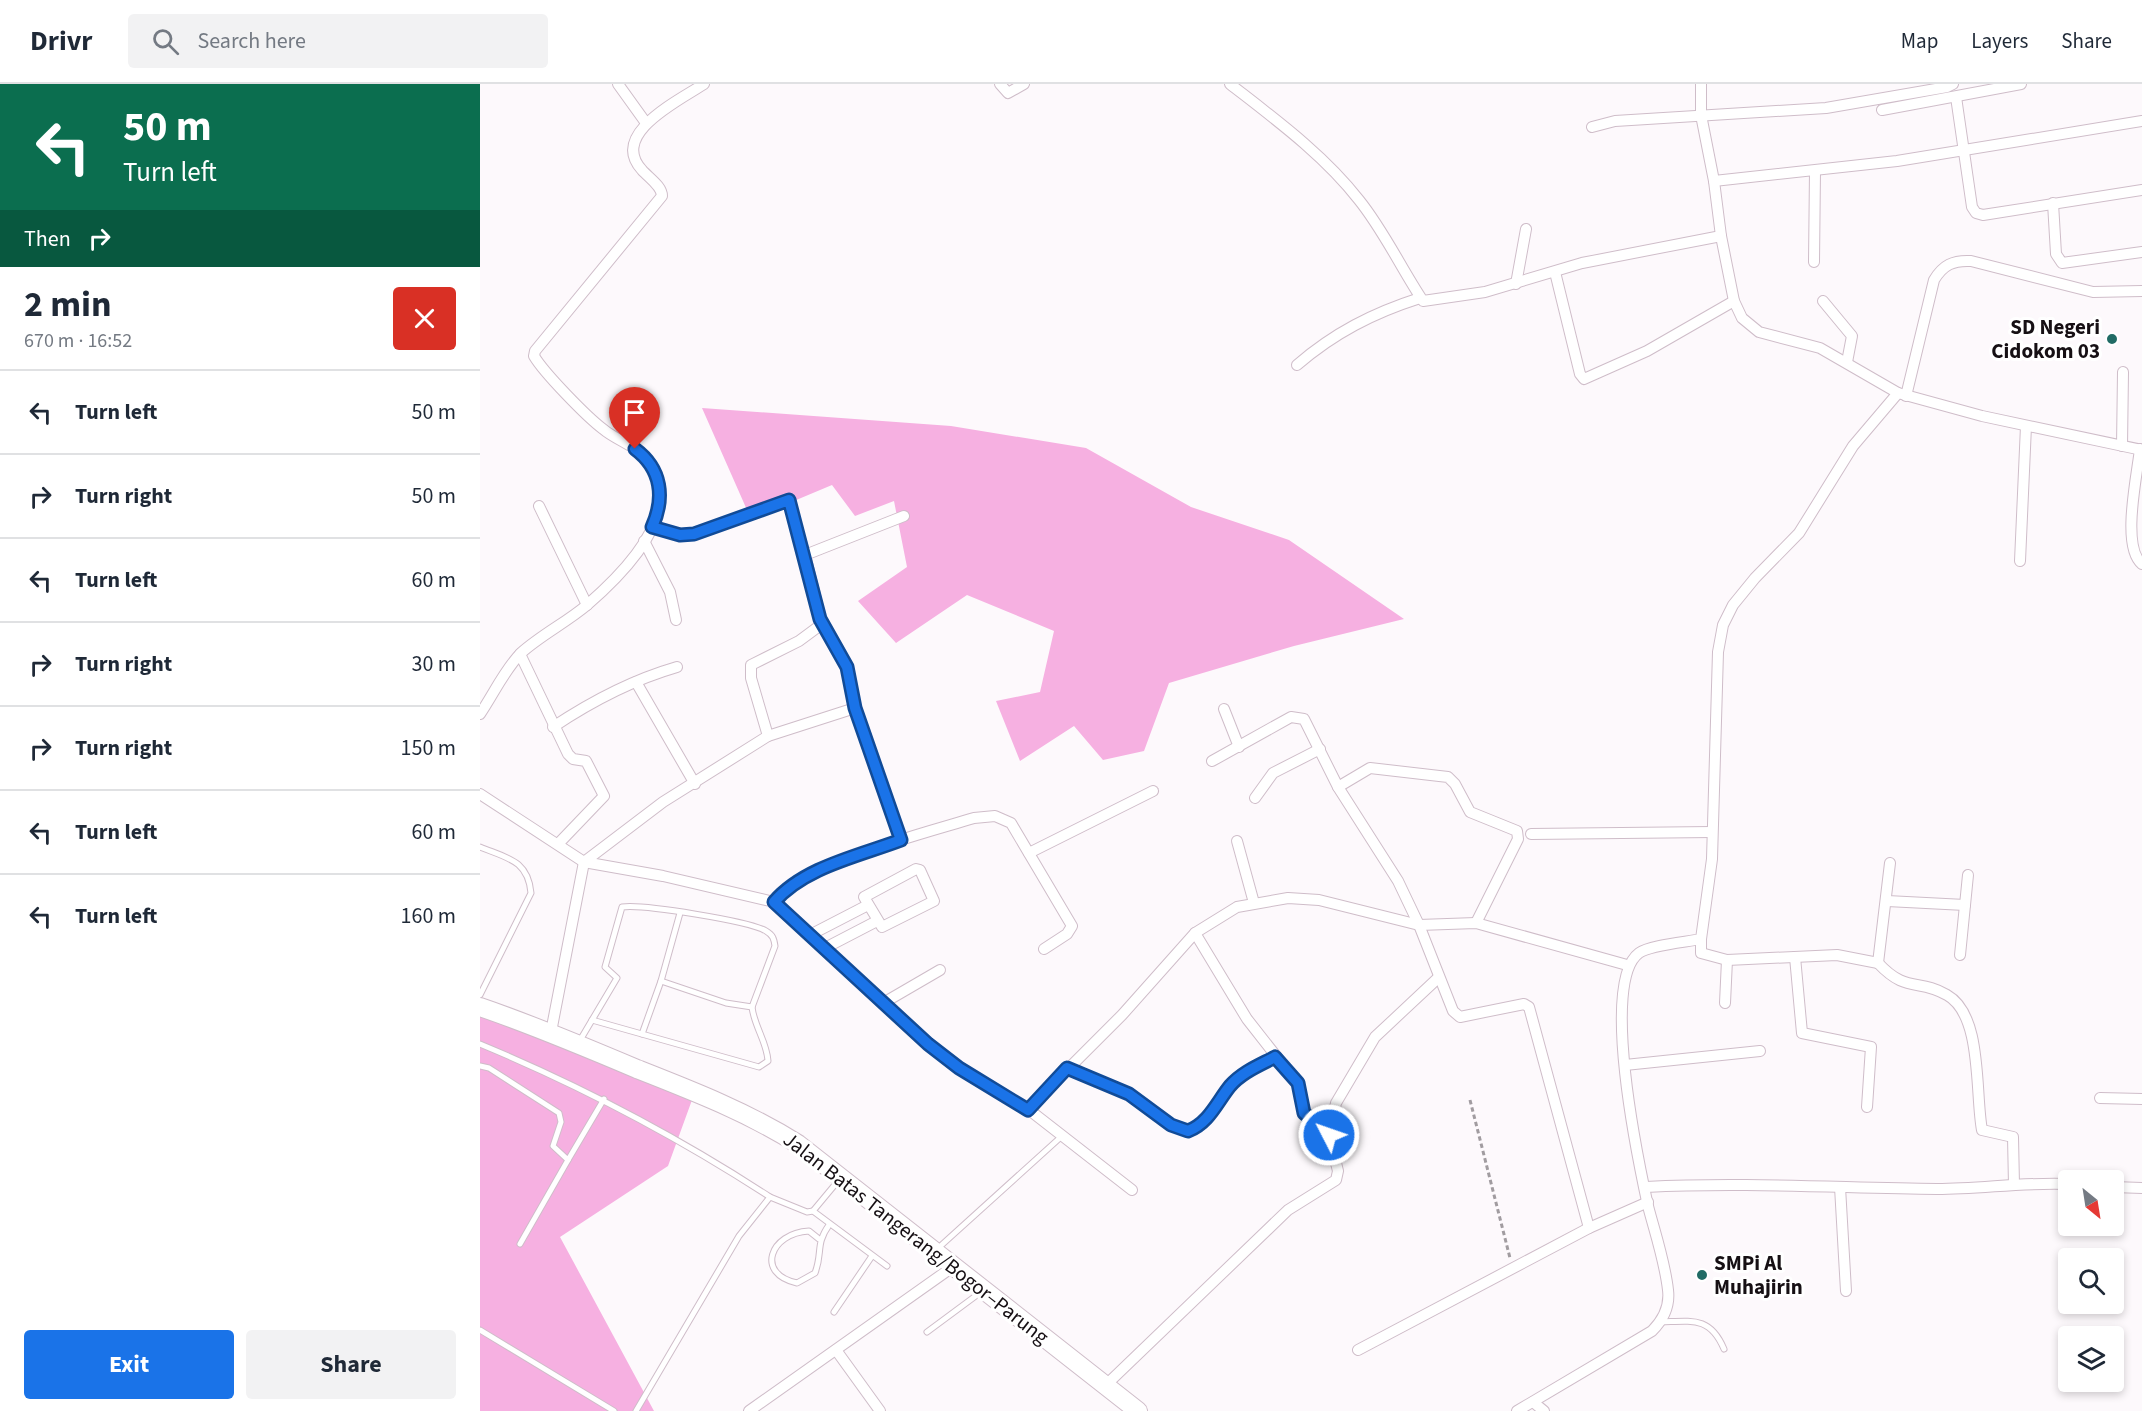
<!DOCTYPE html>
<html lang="en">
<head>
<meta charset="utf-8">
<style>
	:root { --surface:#fff; --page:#f2f2f3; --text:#1f2937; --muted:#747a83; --line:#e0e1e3; --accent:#1a73e8 }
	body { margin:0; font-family:"Source Sans 3",sans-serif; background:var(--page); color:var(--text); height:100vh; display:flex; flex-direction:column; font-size:22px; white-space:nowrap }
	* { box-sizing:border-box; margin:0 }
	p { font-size:20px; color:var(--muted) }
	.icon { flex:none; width:33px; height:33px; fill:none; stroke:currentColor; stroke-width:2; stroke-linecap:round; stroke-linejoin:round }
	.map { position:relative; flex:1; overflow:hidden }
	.details { display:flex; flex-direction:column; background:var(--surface); width:480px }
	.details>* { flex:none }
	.guide { background:#0b6e4f; color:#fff; overflow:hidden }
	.needle { width:39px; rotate:150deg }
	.fabs { position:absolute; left:1578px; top:1086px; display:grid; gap:12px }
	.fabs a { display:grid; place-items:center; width:66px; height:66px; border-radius:6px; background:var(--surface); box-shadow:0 3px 9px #0003; font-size:30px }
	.pin { position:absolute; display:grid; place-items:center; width:51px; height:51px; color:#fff; margin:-62px -26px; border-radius:50% 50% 50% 0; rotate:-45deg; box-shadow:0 0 6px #0007 }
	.pin .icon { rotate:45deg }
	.me { position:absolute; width:66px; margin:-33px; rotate:311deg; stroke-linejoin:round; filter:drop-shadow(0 0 4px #0008) }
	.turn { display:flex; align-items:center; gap:21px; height:126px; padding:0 24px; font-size:27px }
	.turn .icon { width:78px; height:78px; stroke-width:2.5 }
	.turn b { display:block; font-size:42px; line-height:51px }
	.then { display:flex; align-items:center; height:57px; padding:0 24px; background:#0003; gap:12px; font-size:22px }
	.round { display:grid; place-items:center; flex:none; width:63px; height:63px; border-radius:6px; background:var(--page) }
	.overview { display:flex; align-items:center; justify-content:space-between; height:102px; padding:0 24px }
	h1 { font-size:36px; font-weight:700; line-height:45px }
	.button { display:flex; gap:12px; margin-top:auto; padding:12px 24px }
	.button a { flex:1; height:69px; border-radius:6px; background:var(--accent); color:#fff; font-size:24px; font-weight:700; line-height:69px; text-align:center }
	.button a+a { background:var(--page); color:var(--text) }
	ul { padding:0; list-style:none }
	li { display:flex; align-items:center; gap:18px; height:84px; padding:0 24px; border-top:2px solid var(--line) }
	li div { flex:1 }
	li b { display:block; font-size:22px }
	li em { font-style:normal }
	header { display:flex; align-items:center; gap:36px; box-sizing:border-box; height:84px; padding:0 30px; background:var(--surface); border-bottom:2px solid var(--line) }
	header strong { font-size:28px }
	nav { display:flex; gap:33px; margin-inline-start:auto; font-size:21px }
	.search { width:420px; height:54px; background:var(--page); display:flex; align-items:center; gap:15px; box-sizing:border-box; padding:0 21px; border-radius:6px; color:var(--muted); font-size:22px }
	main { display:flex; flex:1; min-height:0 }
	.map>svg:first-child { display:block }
	.green { fill:#f6b0e1 }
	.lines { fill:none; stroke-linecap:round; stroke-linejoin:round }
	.service-casing { stroke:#cfbdc9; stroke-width:7 }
	.minor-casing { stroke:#cfbdc9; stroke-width:12 }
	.primary-casing { stroke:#cfbdc9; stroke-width:20 }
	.path { stroke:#a19ca0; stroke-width:3; stroke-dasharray:4.5 3; stroke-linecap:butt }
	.service { stroke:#fff; stroke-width:5 }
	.minor { stroke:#fff; stroke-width:10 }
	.primary { stroke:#fff; stroke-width:18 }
	.route-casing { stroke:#114b97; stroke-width:15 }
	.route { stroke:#1a73e8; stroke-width:10 }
	.poi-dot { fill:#216b65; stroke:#fff; stroke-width:2 }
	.labels { text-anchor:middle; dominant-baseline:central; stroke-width:6; stroke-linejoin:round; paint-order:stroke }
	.poi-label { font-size:21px; font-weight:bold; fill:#161014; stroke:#fff; text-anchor:end }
	.street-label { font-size:21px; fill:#161014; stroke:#fff }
</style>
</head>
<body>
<header>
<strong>Drivr</strong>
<div class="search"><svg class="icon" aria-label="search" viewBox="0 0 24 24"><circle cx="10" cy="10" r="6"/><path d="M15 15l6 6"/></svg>Search here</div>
<nav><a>Map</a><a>Layers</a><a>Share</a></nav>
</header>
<main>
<section class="details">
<div class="guide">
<div class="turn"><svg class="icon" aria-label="left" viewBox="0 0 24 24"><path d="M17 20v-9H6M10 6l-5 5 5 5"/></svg><div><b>50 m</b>Turn left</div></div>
<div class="then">Then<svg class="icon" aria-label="right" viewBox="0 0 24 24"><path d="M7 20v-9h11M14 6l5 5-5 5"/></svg></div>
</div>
<div class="overview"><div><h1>2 min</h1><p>670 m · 16:52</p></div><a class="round" style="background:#d93025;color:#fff"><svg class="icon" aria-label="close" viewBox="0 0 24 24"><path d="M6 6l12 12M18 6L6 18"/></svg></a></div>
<ul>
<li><svg class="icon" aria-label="left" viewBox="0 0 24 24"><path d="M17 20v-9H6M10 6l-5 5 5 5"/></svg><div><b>Turn left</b></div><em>50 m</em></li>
<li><svg class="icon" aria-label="right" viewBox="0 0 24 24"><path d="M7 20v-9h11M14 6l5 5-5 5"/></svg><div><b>Turn right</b></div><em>50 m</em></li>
<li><svg class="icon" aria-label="left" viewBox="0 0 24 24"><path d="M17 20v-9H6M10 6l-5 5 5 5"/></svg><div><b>Turn left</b></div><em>60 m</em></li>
<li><svg class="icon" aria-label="right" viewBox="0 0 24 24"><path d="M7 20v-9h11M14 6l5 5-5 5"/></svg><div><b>Turn right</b></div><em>30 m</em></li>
<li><svg class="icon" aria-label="right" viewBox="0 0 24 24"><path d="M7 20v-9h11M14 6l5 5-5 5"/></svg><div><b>Turn right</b></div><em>150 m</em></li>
<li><svg class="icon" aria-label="left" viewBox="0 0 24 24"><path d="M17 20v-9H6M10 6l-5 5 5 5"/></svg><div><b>Turn left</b></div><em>60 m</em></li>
<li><svg class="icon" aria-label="left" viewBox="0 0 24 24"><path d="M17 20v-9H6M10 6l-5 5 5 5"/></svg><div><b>Turn left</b></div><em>160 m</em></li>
</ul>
<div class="button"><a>Exit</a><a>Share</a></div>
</section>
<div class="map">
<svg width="1662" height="1327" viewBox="0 0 1662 1327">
	<rect width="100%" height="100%" fill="#fdf9fc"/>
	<g class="green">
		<path d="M 222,324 L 471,342 L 606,364 L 711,423 L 809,456 L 924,535 L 814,562 L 689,599 L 664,667 L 623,676 L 594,642 L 540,677 L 516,617 L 560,608 L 574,547 L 487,511 L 416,559 L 378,517 L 427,483 L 414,417 L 375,432 L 352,401 L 271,435 Z"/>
		<path d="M 0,920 L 216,1005 L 188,1082 L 80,1153 L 174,1327 L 0,1327 Z"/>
	</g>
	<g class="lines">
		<g class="service-casing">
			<g id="service">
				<path d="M 0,763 C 27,774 48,776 51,809 L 0,911"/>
				<path d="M 112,936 L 279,983 L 288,977 C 287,958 274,942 272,923"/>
				<path d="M 162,950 L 181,897 L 200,829"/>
				<path d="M 99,958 L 137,894 L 125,883 L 142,823 C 163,820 269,837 286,847 C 293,851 294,855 295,862 L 272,923 L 246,919 L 181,897"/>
				<path d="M 0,960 C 101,1002 198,1053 290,1113"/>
				<path d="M 0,982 L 9,984 L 79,1029 L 81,1038 L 73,1062 L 88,1076 L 124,1015"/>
				<path d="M 333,1127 L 407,1182"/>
				<path d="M 339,1155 L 329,1147 C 290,1149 275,1190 317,1199 L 335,1189 C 343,1168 335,1161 349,1141"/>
				<path d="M 40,1160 L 88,1076"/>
				<path d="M 456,1166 L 582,1052"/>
				<path d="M 354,1228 L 392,1172"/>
				<path d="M 1181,1238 C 1212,1237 1230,1232 1244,1265"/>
				<path d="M 0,1246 L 134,1327"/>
				<path d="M 447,1248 L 501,1208"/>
				<path d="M 156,1327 L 259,1152 L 290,1113 L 327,1128 L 333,1127 L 358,1097"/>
			</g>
		</g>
		<g class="minor-casing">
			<g id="minor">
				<path d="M 138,0 L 166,39"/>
				<path d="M 520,0 L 528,9 L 544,0"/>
				<path d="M 750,0 C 795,35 844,71 879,116 C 904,147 921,184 943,217 L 1005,208 L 1102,179 L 1241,152"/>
				<path d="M 1221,0 L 1221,31 L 1234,97 L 1241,152 L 1254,217 L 1262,234 L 1279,248 L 1340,264 L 1418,309"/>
				<path d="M 1476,13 L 1492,123 L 1496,129 L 1503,131 L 1662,106"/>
				<path d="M 1402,26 L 1541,0"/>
				<path d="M 1112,43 L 1135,37 L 1346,24 L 1467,3 L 1473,0"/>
				<path d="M 1234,97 L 1417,77 L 1662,37"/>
				<path d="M 1573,119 L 1576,170 L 1582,179 L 1662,168"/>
				<path d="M 1334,178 L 1335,87"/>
				<path d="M 1075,188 L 1100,290 L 1104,295 L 1167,267 L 1254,217"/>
				<path d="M 1036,200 L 1046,145"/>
				<path d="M 1343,217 L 1372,252 L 1367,278"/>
				<path d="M 817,281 C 854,249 893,229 940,214"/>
				<path d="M 1426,312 L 1454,196 C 1463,181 1473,176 1491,177 L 1613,208 L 1662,207"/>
				<path d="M 1642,362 L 1643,288"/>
				<path d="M 1660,365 C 1657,392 1641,463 1662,480"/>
				<path d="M 59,422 L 107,521"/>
				<path d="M 172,443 L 200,451 L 214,450 L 308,415 L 325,471"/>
				<path d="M 164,457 L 190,508 L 196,536"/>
				<path d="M 1540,477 L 1546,342"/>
				<path d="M 342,540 L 367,583 L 375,624 L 421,756"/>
				<path d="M 40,570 L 88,670 L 93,675 L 106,677 L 124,712 L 79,759"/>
				<path d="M 156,598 L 215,700"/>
				<path d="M 744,625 L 759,663"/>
				<path d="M 0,630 C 13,611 25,585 41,569 C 61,551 87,538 107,521 C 144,489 207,427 168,376 C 156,361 137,357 123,345 C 107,333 64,289 54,272 L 55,267 L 182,112 C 182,102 169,94 162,86 C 129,50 198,17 224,0"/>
				<path d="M 73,643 C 112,617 152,596 197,583"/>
				<path d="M 288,652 L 271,594 L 271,581 L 319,557 L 342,540 L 325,471 L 424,432"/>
				<path d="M 732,677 L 811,633 L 824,635 L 858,703 L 918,797 L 939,841 L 973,927 L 980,933 L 1044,920 L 1049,923 L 1109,1144"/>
				<path d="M 858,703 L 890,684 L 968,693 L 975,700 L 990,728 L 1037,747 L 1038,755 L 996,839"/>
				<path d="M 0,710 L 104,778 L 183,792 L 294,818 L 448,960 L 479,984 L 548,1025 L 652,1106"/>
				<path d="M 775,714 L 793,689 L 840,665"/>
				<path d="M 1051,750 L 1232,748"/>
				<path d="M 757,757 L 774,819"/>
				<path d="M 549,769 L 673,707"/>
				<path d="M 436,785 L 440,786 L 454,817 L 402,843 L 384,813 Z"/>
				<path d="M 1407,817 L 1485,821"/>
				<path d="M 294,818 C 328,778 442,750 494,734 L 515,732 L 531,739 L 592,842 L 587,850 L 564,865"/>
				<path d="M 715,849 L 767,935 L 818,1000 L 824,1029 L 849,1051"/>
				<path d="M 330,851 L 388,821"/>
				<path d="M 1221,855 L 1221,869 L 1247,876 L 1357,871 L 1398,879 L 1410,779"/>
				<path d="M 345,864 L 397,837"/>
				<path d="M 1480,871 L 1488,791"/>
				<path d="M 1315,873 L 1322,949 L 1391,963 L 1387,1023"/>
				<path d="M 1398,879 C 1427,910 1438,894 1467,911 C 1503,931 1495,1010 1502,1046 L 1533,1053 L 1534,1101"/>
				<path d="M 405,918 L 460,886"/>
				<path d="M 1245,919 L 1247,876"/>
				<path d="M 71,948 L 104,778 L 183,718 L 288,652 L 375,624"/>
				<path d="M 1145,981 L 1280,967"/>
				<path d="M 587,984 L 649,1010 L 691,1041 L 708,1047 C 729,1039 737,1018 750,1002 C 762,988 779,981 795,973"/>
				<path d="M 1620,1014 L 1662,1015"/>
				<path d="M 548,1025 L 642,931 L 715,849 L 757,823 L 808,814 L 839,816 L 939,841 L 996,839 L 1147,881"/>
				<path d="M 1166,1103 C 1263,1098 1360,1104 1457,1105 C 1501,1105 1544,1098 1588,1100"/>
				<path d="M 1360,1103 L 1366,1207"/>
				<path d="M 1634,1103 L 1662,1104"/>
				<path d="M 356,1266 L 400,1327"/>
				<path d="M 878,1266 L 1109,1144 L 1168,1118"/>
				<path d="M 626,1301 L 808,1126 L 856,1096 L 858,1087 L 849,1051 L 856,1019 L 895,953 L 958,894"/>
				<path d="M 1053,1318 L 1064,1327"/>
				<path d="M 269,1327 L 474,1182"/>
				<path d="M 1037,1327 L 1172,1247 C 1183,1236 1190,1222 1188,1206 C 1185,1178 1175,1149 1168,1122 C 1158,1076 1120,897 1159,869 C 1170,861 1207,858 1221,855 L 1232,775 L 1238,568 L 1243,541 L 1253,521 L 1275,494 L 1319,449 L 1373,362 L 1418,309 L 1502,332 L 1662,366"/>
			</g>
		</g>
		<g class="primary-casing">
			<path id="primary" d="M 0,923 C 53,941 105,963 157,985 C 213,1007 267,1028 318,1060 L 658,1327"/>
		</g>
		<path class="path" d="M 990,1016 L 1030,1174"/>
		<use href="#service" class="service"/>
		<use href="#minor" class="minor"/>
		<use href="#primary" class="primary"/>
	</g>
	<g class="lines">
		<g class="route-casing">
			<path id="route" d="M 155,365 C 182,385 185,414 172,443 L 200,451 L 214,450 L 309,416 L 340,535 L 367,583 L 375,624 L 421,756 C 379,772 324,783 294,818 L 448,960 L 479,984 L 548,1026 L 587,984 L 649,1010 L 691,1041 L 708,1047 C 729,1039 737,1018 750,1002 C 762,988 780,981 795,973 L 818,999 L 824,1029 L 849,1051"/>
		</g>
		<use href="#route" class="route"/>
	</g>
	<g class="poi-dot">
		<circle cx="1632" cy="255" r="6"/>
		<circle cx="1222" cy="1191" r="6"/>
	</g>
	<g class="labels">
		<g class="poi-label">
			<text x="1620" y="243">SD Negeri<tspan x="1620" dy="24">Cidokom 03</tspan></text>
			<text x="1234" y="1179" text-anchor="start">SMPi Al<tspan x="1234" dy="24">Muhajirin</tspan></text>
		</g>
		<g class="street-label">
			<text transform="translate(436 1154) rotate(38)">Jalan Batas Tangerang/Bogor–Parung</text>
		</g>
	</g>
</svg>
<div class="fabs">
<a><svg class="needle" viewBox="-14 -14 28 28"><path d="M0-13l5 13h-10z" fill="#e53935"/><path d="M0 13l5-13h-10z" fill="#747a83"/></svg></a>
<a><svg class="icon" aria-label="search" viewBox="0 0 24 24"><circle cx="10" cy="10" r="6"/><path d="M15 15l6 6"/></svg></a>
<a><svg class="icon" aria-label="layers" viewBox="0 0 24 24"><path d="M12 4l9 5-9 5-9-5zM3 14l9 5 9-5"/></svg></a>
</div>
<div class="pin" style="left:155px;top:365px;background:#d93025"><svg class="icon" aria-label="arrive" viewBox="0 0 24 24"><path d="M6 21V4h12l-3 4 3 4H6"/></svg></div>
<svg class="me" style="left:849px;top:1051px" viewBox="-20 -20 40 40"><circle r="17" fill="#1a73e8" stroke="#fff" stroke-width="3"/><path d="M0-11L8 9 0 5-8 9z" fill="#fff"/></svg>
</div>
</main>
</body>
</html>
